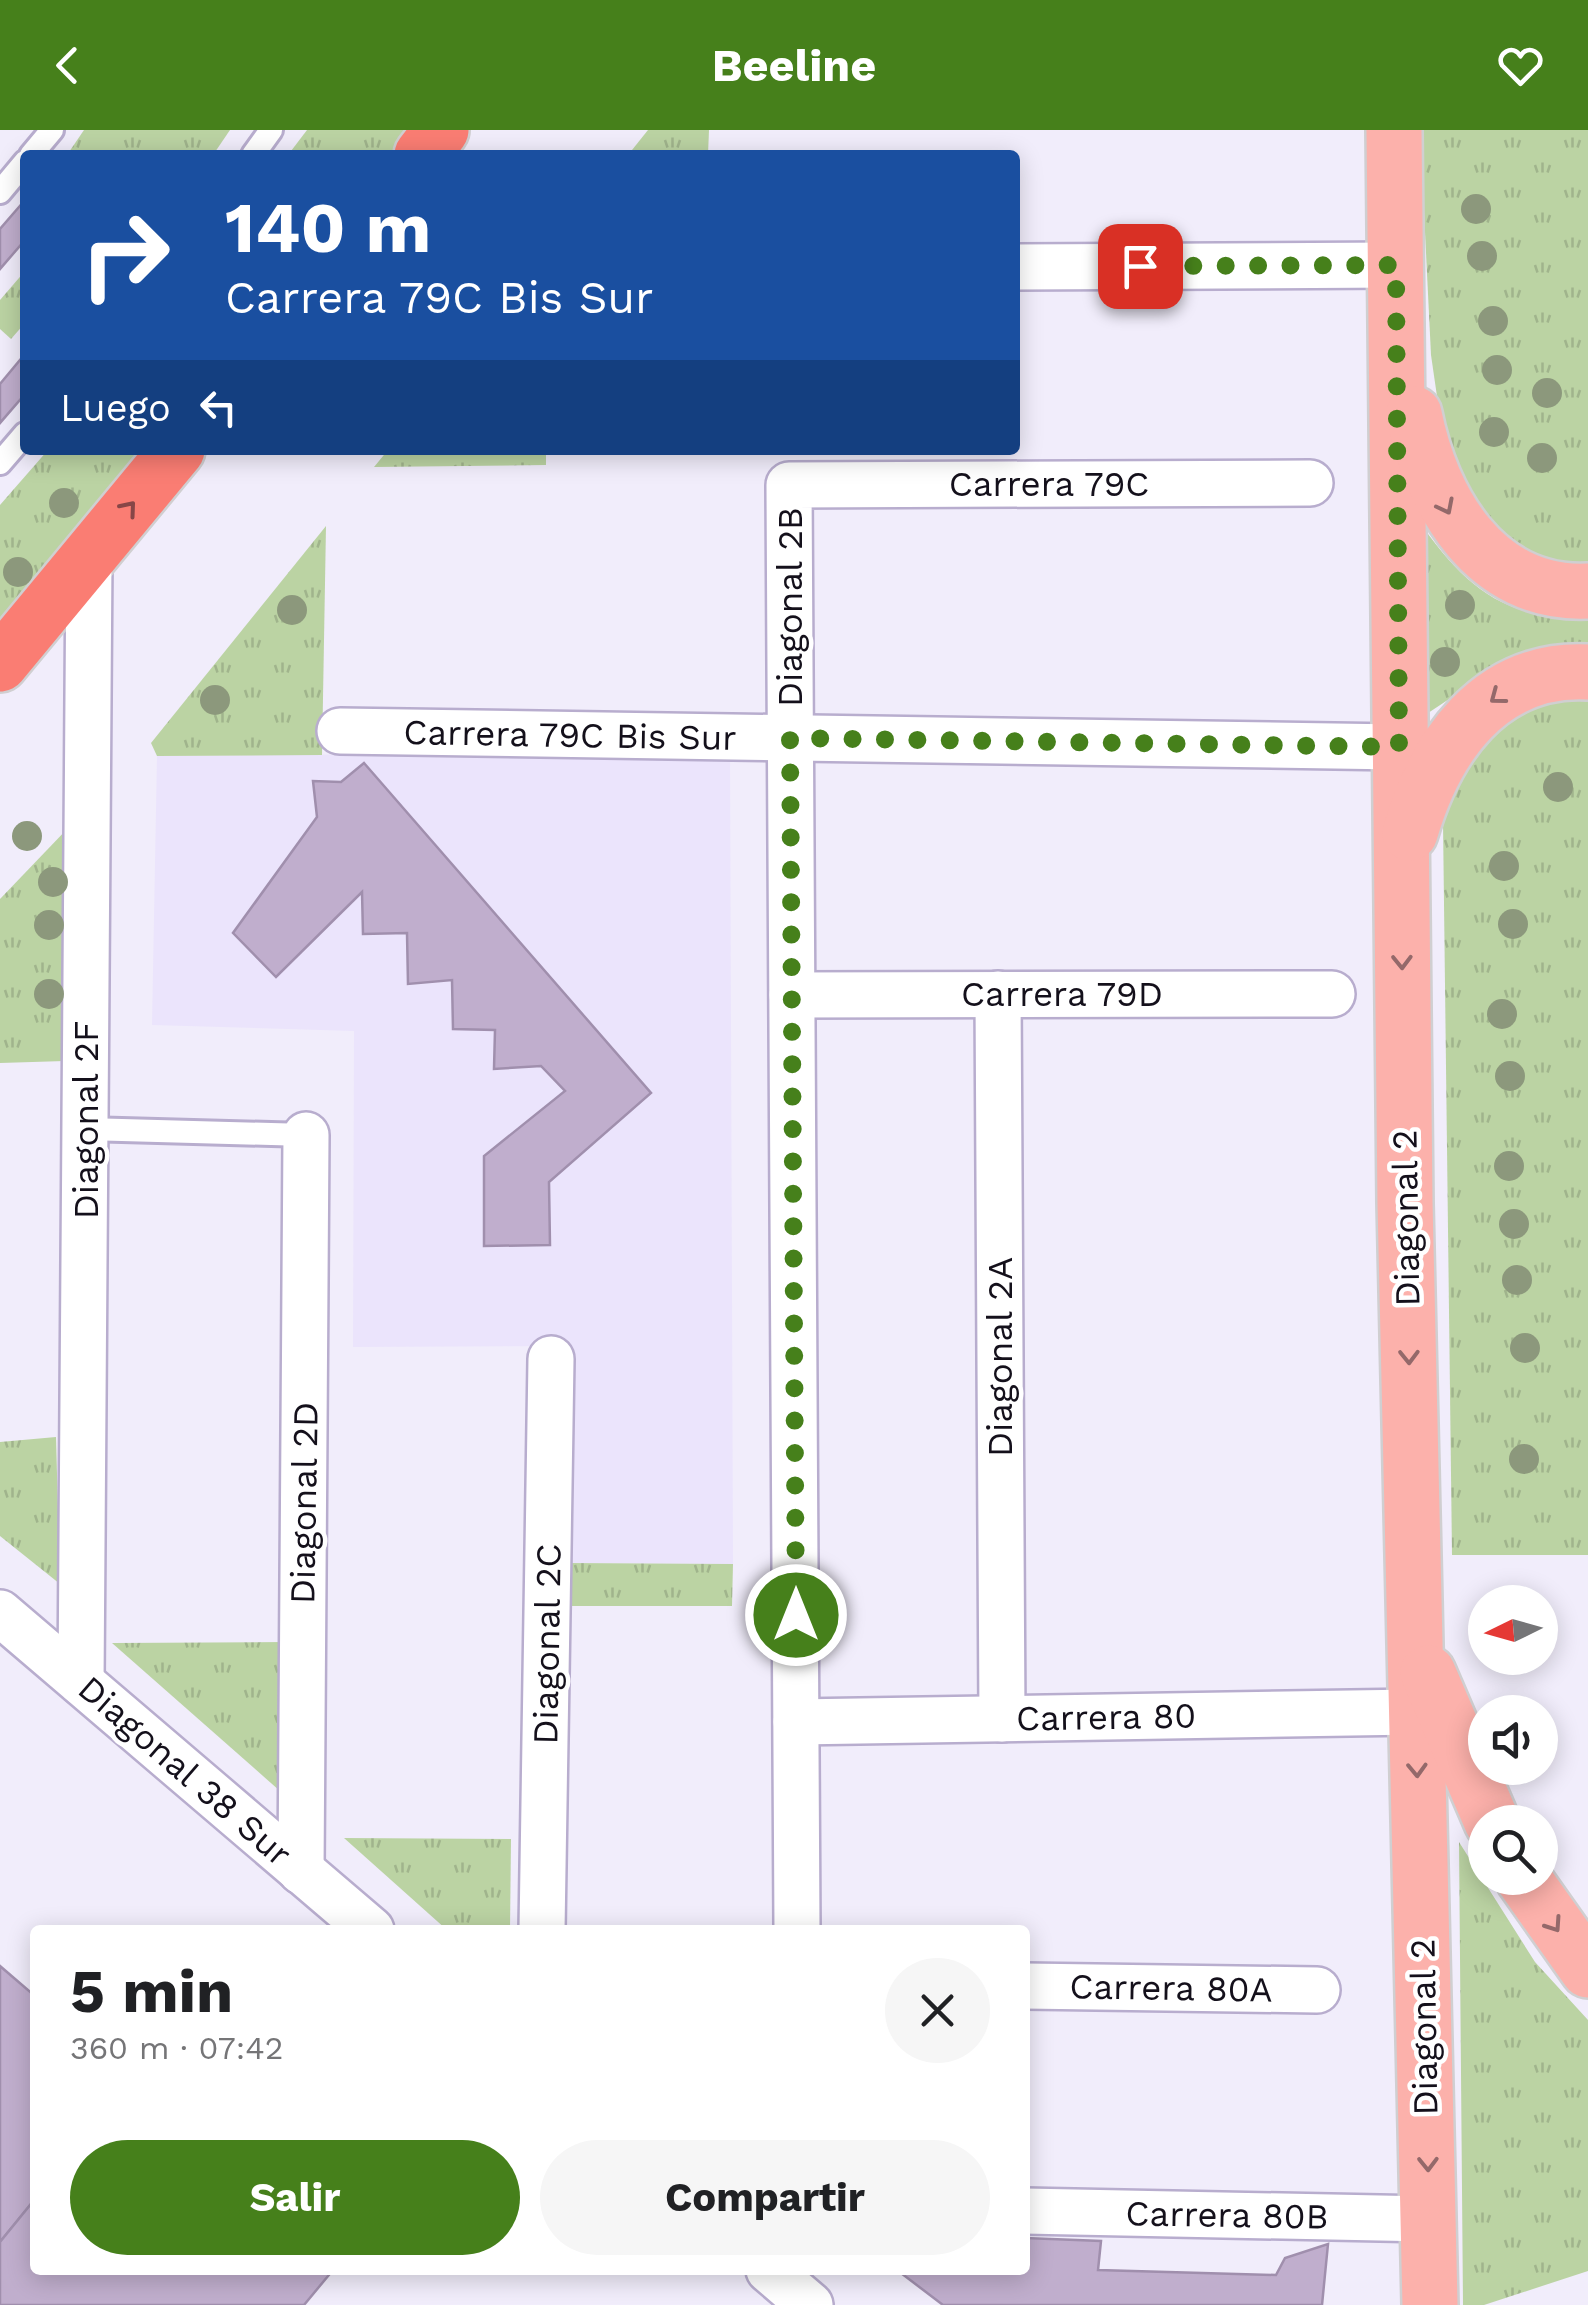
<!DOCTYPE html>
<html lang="es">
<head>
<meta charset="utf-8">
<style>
	:root { --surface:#fff; --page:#f6f6f6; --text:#202124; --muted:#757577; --accent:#46801b }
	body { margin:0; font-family:"Work Sans",sans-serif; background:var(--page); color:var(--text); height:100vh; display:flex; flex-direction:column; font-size:38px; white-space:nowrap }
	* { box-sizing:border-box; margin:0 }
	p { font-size:32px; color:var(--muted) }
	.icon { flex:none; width:55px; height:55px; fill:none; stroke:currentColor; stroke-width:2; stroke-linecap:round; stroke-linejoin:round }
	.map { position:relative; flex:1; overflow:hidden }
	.panel { position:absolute; left:30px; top:1795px; width:1000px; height:350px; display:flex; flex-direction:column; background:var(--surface); border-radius:10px; box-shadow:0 5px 25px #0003 }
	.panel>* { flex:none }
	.guide { position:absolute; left:20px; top:20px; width:1000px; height:305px; border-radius:10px; box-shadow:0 5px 25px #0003; background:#1a4fa0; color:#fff; overflow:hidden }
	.needle { width:65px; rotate:265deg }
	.buttons { position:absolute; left:1468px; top:1455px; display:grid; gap:20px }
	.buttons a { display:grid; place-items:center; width:90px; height:90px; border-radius:50%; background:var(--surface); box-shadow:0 5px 25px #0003; font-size:50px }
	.pin { position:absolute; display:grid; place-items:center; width:85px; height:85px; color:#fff; margin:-42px; border-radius:20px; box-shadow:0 5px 15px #0006 }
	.me { position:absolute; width:110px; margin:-55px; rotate:0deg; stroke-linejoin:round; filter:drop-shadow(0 0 8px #0008) }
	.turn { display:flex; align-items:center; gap:35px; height:210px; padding:0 40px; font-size:45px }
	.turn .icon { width:130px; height:130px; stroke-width:2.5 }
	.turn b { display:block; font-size:70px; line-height:85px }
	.then { display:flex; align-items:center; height:95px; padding:0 40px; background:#0003; gap:20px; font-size:38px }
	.round { display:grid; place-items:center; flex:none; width:105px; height:105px; border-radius:52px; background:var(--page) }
	.overview { display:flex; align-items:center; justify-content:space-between; height:170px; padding:0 40px }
	h1 { font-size:60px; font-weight:700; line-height:75px }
	.action { display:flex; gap:20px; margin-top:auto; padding:20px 40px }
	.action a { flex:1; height:115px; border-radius:60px; background:var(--accent); color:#fff; font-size:40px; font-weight:700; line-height:115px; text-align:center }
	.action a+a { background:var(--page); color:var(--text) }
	header { display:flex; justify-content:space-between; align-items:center; height:130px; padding:0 40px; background:var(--accent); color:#fff; font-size:45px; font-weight:700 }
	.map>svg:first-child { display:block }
	.built { fill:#ebe4fc }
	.grass { fill:url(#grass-tufts) }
	.building { fill:#c0aecd; stroke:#a08fad; stroke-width:2.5 }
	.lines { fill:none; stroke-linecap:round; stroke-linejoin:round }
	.lane-casing { stroke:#b8adce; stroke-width:28 }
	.street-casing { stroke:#b8adce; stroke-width:50 }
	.primary-casing { stroke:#d0cfd1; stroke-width:60 }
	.highway-casing { stroke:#d0cfd1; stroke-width:60 }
	.lane { stroke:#fff; stroke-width:22 }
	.street { stroke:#fff; stroke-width:45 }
	.primary { stroke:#fcb1ab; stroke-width:55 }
	.highway { stroke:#fa7d73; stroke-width:55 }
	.tree { fill:#8c987c }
	.oneway { stroke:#94696a }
	.oneway2 { stroke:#874647 }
	.route { stroke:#46801b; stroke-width:18; stroke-dasharray:0 32.4 }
	.labels { text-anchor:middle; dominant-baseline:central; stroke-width:9; stroke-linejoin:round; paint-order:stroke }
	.street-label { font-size:35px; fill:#14101b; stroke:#fff }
</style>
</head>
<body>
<header><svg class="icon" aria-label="back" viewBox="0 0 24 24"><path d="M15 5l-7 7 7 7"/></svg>Beeline<svg class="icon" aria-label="heart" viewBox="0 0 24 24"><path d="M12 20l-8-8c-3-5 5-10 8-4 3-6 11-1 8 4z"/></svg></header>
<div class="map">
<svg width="1588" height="2175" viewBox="0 0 1588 2175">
	<defs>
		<pattern id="grass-tufts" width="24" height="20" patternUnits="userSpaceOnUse" patternTransform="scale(2.5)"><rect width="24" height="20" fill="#bbd3a3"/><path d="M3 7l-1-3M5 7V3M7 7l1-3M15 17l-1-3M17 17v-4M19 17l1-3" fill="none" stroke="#a0b48c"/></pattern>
	</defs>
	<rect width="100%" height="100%" fill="#f1edfb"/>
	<path class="built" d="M 730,621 L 733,1434 L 567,1433 L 566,1216 L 353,1217 L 354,901 L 152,895 L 157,626 Z"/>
	<g class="grass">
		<path d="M 84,0 L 230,0 L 213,25 L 67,25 Z"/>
		<path d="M 307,0 L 410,0 L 395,25 L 288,25 Z"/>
		<path d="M 648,0 L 709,0 L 708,25 L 628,25 Z"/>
		<path d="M 1420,0 L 1588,0 L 1588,436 L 1564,436 L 1517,420 L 1450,356 L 1431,225 Z"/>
		<path d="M 25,141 L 25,193 L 11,209 L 0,199 L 0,170 Z"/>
		<path d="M 48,320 L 151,320 L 0,500 L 0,375 Z"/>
		<path d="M 388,320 L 546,320 L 546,335 L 374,337 Z"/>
		<path d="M 1417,389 C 1464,455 1502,491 1588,487 L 1588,521 L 1496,538 L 1416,591 Z"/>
		<path d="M 326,396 L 322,625 L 157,626 L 151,613 Z"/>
		<path d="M 1588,562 L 1588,1425 L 1452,1425 L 1443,692 L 1476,617 L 1516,581 Z"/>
		<path d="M 69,697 L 65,931 L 0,933 L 0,769 Z"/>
		<path d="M 56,1307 L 60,1454 L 0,1406 L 0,1312 Z"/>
		<path d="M 567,1433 L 733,1434 L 732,1476 L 567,1476 Z"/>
		<path d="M 285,1512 L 280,1661 L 112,1513 Z"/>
		<path d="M 344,1708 L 511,1709 L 510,1800 L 447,1800 Z"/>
		<path d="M 1459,1712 L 1535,1832 L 1588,1890 L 1588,2141 L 1484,2175 L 1463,2175 Z"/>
	</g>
	<g class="building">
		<path d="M 25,70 L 25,110 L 0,139 L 0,99 Z"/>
		<path d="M 25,224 L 25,264 L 0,293 L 0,254 Z"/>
		<path d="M 364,633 L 651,963 L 549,1052 L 550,1115 L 484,1116 L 484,1026 L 565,961 L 541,936 L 494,939 L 495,900 L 453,899 L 452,850 L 408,854 L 407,803 L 363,804 L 362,762 L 276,847 L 233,803 L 317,687 L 313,651 L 341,652 Z"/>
		<path d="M 0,1836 L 35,1866 L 35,2069 L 0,2112 Z"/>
		<path d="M 35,2069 L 35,2140 L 333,2140 L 304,2175 L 0,2175 L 0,2112 Z"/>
		<path d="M 1025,2108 L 1101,2111 L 1098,2140 L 1276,2145 L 1285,2128 L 1328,2114 L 1322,2175 L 943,2175 L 897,2140 L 1025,2140 Z"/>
	</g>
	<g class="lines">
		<g class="lane-casing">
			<g id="lane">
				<path d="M 31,25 L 52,0"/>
				<path d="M 253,25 L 271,0"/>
				<path d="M 0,62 L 25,32"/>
				<path d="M 0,333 L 25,304"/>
				<path d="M 86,999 L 306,1005"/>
			</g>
		</g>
		<g class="street-casing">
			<g id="street">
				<path d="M 1015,137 L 1396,135"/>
				<path d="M 340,601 L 1399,617"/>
				<path d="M 998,864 L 1002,1589"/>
				<path d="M 792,865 L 1332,864"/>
				<path d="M 0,1483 L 371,1800"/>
				<path d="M 81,1552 L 89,427"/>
				<path d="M 796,1592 L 1415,1582"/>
				<path d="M 301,1741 L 306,1005"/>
				<path d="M 542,1800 L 551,1229"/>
				<path d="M 797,1800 L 789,355 L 1310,353"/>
				<path d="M 1025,1856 L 1317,1860"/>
				<path d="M 1025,2081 L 1429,2089"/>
				<path d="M 769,2140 L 810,2175"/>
			</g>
		</g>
		<g class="primary-casing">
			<g id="primary">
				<path d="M 1394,0 L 1405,1073 L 1430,2175"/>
				<path d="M 1414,284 C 1431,371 1485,466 1588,461"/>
				<path d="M 1410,703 C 1435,617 1489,537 1588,542"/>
				<path d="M 1428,1543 L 1492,1692"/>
				<path d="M 1523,1748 L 1588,1840"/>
			</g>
		</g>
		<g class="highway-casing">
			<g id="highway">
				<path d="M 422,25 L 441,0"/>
				<path d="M 0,534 L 177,320"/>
			</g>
		</g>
		<use href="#lane" class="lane"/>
		<use href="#street" class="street"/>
		<use href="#primary" class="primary"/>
		<use href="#highway" class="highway"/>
	</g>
	<g class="tree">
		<circle cx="1476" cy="79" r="15"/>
		<circle cx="1482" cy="126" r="15"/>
		<circle cx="1493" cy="191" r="15"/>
		<circle cx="1497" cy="240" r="15"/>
		<circle cx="1547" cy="263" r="15"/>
		<circle cx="1494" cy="302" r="15"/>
		<circle cx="1542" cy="328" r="15"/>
		<circle cx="64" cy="373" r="15"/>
		<circle cx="18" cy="442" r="15"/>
		<circle cx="1460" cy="475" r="15"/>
		<circle cx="292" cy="480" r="15"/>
		<circle cx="1445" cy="532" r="15"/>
		<circle cx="215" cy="570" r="15"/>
		<circle cx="1558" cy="657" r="15"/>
		<circle cx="27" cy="706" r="15"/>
		<circle cx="1504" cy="736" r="15"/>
		<circle cx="53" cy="752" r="15"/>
		<circle cx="1513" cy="794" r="15"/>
		<circle cx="49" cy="795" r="15"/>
		<circle cx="49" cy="864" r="15"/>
		<circle cx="1502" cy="884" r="15"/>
		<circle cx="1510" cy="946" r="15"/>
		<circle cx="1509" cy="1036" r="15"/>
		<circle cx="1514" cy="1094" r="15"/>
		<circle cx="1517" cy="1150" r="15"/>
		<circle cx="1525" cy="1218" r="15"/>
		<circle cx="1524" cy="1329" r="15"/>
	</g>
	<defs><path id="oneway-chevron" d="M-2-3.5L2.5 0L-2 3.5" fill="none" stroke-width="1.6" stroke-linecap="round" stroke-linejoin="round" transform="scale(2.5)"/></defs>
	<g class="oneway">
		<use href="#oneway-chevron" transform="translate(1446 377) rotate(63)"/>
		<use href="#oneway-chevron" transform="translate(1497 567) rotate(143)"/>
		<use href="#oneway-chevron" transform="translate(1402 832) rotate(89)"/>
		<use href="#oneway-chevron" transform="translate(1409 1227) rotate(89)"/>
		<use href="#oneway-chevron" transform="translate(1417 1640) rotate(88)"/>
		<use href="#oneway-chevron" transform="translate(1554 1795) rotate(56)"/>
		<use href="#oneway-chevron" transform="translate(1428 2034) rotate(89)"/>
	</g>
	<use class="oneway2" href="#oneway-chevron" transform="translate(129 378) rotate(-50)"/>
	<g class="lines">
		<path class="route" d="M 796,1485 L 790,608 L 1399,617 L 1396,135 L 1140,136"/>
	</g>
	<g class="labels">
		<g class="street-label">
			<text x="1049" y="354">Carrera 79C</text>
			<text transform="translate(790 477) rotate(-90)">Diagonal 2B</text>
			<text transform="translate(570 605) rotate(1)">Carrera 79C Bis Sur</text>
			<text x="1062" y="864">Carrera 79D</text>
			<text transform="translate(86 990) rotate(-90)">Diagonal 2F</text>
			<text transform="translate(1406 1088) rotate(-91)">Diagonal 2</text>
			<text transform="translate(1000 1227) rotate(-90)">Diagonal 2A</text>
			<text transform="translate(304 1373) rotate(-89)">Diagonal 2D</text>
			<text transform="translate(547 1514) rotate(-89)">Diagonal 2C</text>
			<text transform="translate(1106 1587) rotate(-1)">Carrera 80</text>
			<text transform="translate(185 1641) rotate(41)">Diagonal 38 Sur</text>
			<text transform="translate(1171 1858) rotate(1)">Carrera 80A</text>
			<text transform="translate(1424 1897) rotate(-91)">Diagonal 2</text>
			<text transform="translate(1227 2085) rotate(1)">Carrera 80B</text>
		</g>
	</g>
</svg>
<div class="buttons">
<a><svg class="needle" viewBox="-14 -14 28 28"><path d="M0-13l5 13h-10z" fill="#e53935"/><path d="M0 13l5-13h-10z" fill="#757577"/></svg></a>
<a><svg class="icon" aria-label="sound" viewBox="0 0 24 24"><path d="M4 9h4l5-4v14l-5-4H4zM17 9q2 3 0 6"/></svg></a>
<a><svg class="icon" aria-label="search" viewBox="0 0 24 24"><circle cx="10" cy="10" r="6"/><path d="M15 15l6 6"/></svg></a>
</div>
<div class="pin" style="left:1140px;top:136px;background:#d93025"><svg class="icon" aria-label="arrive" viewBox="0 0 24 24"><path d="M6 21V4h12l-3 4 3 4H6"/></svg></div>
<svg class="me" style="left:796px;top:1485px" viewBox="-20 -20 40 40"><circle r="17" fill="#46801b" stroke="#fff" stroke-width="3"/><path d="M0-11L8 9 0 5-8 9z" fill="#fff"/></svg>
<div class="guide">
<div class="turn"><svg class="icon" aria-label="right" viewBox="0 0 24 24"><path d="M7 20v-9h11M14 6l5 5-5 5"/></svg><div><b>140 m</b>Carrera 79C Bis Sur</div></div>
<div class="then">Luego<svg class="icon" aria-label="left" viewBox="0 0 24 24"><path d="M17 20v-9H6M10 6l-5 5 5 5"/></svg></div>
</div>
<section class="panel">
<div class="overview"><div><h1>5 min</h1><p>360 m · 07:42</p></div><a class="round"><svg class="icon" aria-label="close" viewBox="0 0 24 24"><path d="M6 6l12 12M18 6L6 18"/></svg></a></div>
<div class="action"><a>Salir</a><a>Compartir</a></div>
</section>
</div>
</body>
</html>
